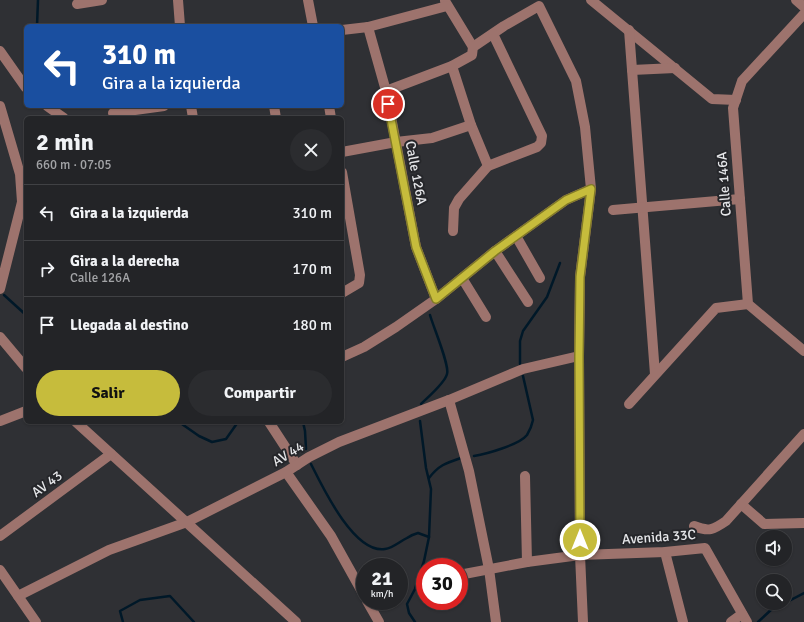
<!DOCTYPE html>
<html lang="es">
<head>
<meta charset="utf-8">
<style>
	:root { --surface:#232427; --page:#2b2c2f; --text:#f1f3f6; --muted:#a3a4a7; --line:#404144; --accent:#c6bc3c }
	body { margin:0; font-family:Signika,sans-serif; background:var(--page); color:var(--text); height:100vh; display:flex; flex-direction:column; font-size:15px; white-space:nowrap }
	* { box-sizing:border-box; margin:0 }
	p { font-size:13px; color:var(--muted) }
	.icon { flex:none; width:22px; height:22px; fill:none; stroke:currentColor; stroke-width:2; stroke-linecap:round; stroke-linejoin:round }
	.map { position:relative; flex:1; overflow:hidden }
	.drawer { position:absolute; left:24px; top:116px; width:320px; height:308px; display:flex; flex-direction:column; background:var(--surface); border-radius:6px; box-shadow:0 1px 3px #0004,0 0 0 1px var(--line) }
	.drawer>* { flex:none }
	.guide { position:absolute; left:24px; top:24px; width:320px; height:84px; border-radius:6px; box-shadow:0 1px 3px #0004,0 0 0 1px var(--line); background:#1a4fa0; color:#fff; overflow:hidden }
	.controls { position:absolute; left:756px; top:530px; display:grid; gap:8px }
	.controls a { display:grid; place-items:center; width:36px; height:36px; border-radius:50%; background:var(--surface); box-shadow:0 1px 3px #0004,0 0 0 1px var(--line); font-size:20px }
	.speed { position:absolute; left:356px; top:558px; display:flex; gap:8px; font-size:20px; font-weight:700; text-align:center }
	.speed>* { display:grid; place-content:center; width:52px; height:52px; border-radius:50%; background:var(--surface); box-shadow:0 1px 3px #0004,0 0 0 1px var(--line); line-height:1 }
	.speed small { font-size:10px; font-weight:400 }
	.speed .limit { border:6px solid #d22; background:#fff; color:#111 }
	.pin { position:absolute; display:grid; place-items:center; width:34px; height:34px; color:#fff; margin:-17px; border:2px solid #fff; border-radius:50%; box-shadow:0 1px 4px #0007 }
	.me { position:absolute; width:44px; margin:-22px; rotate:0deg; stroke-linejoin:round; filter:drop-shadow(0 0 3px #0008) }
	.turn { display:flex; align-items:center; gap:14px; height:84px; padding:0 12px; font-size:18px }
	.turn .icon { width:52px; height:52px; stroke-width:2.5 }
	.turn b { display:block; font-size:28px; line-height:34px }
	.round { display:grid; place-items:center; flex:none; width:42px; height:42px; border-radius:21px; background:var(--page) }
	.summary { display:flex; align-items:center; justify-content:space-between; height:68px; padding:0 12px }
	h1 { font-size:24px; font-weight:800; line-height:30px }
	.button { display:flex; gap:8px; margin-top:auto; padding:8px 12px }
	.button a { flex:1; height:46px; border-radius:24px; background:var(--accent); color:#111; font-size:16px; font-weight:800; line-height:46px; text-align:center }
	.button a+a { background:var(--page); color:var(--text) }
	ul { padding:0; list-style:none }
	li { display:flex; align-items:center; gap:12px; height:56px; padding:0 12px; border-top:1px solid var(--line) }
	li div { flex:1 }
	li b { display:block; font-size:15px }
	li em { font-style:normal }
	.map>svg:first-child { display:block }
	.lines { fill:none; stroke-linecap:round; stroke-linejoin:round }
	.stream { stroke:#001828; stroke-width:2.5 }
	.minor { stroke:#9d736d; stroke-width:10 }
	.route-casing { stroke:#817a27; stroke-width:10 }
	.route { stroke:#c6bc3c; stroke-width:7 }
	.labels { text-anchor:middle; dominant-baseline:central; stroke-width:4; stroke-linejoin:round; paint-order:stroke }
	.street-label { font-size:14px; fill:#e5e6e9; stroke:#25262a }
</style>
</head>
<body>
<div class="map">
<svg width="804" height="622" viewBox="0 0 804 622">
	<rect width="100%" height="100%" fill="#2f3034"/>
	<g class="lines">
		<g class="stream">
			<path d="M 37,26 L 38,0"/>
			<path d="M 4,295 L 26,315"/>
			<path d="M 520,364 L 520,341 L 523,331 L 547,297 L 560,263"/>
			<path d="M 421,404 C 428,397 445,383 447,374 C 450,366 433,326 430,315"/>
			<path d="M 179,422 L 199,436 L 212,442 L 226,439 L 238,422"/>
			<path d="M 303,422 L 305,431 L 306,449"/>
			<path d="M 474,456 C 486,454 519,445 527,435 C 530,430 532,425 533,420 L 523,376"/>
			<path d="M 311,464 C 322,486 354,554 385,549 C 393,548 399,542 407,538 C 410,536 414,534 418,533 L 429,537"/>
			<path d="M 429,478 C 439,465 446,463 461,458"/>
			<path d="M 785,603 L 804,593"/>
			<path d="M 123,622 L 120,611 L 140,600 L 170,596 L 194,622"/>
			<path d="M 415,622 L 409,613 L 407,604 L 415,589 L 424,561 L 429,537 L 431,489 L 426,468 L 420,421"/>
			<path d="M 758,622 L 772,609 L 784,603"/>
		</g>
		<g class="minor">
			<path d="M 178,0 L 180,26"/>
			<path d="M 308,0 L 313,26"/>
			<path d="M 591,0 L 712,99 L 736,100"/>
			<path d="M 796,0 L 804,7"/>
			<path d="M 445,1 L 473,47"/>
			<path d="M 77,4 L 102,0"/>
			<path d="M 804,14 L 742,81 L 733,108 L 748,304 L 804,351"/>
			<path d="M 368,27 L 386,91 L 416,247 L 436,299"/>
			<path d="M 342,30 L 368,27 L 447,6"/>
			<path d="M 629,30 L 655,374"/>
			<path d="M 0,51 L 26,88"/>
			<path d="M 452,66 L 471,125 L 488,166"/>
			<path d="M 632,70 L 675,68"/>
			<path d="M 386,91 L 452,66 L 472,55 L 473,47 L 504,26 L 539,6 L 576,81 L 585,127 L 591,189 L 580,277 L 579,356 L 580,555 L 583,622"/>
			<path d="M 0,106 L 20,174 L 22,202 L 0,289"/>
			<path d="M 47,106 L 64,118"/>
			<path d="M 191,106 L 193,118"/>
			<path d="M 274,106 L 276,118"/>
			<path d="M 329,106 L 331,118"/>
			<path d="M 116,118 L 113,113 L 164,106"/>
			<path d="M 342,152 L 396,142 L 432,138 L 471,125"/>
			<path d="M 342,172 L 360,275 L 359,283 L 342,293"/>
			<path d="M 613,210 L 740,199"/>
			<path d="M 453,231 L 454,208 L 459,199 L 488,166 L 537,147 L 541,143 L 542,136 L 493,34"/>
			<path d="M 516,236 L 540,278"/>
			<path d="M 495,251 L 528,302"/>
			<path d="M 462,278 L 486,317"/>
			<path d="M 0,337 L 26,368"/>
			<path d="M 342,357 L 364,347 L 396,327 L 436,299 L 495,251 L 566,200 L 591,189"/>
			<path d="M 449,400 L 469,471 L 489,569 L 496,622"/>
			<path d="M 629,404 L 716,308 L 748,304"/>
			<path d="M 0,421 L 26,411"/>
			<path d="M 76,422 L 296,622"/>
			<path d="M 269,422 L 297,465"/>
			<path d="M 286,472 L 331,536 L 365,597"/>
			<path d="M 525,476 L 527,562"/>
			<path d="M 741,504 L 764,524 L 804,523"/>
			<path d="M 694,526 C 709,532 713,530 726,521 L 804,434"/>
			<path d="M 0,536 L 111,454"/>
			<path d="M 665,552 L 683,622"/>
			<path d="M 0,570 L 36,622"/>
			<path d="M 459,575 L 527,562 L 580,555 L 665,552 L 705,548 L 747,622"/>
			<path d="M 18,596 L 109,550 L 187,522 L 286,472 L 309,457 L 339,442 L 449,400 L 523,369 L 579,356"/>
			<path d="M 367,601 L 379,622"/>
			<path d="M 731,622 L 742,614"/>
		</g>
	</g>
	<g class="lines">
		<g class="route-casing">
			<path id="route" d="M 388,104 L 416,247 L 436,299 L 495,251 L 566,200 L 591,189 L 580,277 L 579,356 L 580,540"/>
		</g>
		<use href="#route" class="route"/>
	</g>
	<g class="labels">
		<g class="street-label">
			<text transform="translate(416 173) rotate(79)">Calle 126A</text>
			<text transform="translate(724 184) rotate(-94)">Calle 146A</text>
			<text transform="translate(288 454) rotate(-31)">AV 44</text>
			<text transform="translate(47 484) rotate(-37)">AV 43</text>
			<text transform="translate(659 537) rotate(-4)">Avenida 33C</text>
		</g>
	</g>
</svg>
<div class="controls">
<a><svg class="icon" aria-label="sound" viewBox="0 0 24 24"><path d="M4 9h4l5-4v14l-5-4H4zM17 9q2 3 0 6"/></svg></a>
<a><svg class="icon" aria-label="search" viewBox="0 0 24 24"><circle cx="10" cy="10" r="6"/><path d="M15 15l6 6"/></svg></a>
</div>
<div class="speed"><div>21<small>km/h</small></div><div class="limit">30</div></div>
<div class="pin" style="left:388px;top:104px;background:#d93025"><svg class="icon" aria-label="arrive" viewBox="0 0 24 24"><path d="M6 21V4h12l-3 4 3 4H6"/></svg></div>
<svg class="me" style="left:580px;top:540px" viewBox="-20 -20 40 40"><circle r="17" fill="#c6bc3c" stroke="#fff" stroke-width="3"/><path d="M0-11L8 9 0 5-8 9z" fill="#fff"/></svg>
<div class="guide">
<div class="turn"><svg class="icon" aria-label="left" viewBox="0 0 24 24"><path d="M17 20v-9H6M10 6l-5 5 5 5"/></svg><div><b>310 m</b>Gira a la izquierda</div></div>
</div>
<section class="drawer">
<div class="summary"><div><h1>2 min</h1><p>660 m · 07:05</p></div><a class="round"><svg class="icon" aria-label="close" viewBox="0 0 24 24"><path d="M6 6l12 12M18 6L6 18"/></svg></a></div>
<ul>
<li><svg class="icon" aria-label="left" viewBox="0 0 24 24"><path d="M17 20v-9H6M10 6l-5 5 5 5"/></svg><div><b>Gira a la izquierda</b></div><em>310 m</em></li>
<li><svg class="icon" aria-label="right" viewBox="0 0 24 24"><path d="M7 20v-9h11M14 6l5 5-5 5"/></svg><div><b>Gira a la derecha</b><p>Calle 126A</p></div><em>170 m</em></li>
<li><svg class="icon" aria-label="arrive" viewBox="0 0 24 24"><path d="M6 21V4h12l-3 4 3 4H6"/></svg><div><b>Llegada al destino</b></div><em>180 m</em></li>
</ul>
<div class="button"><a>Salir</a><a>Compartir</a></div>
</section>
</div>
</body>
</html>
